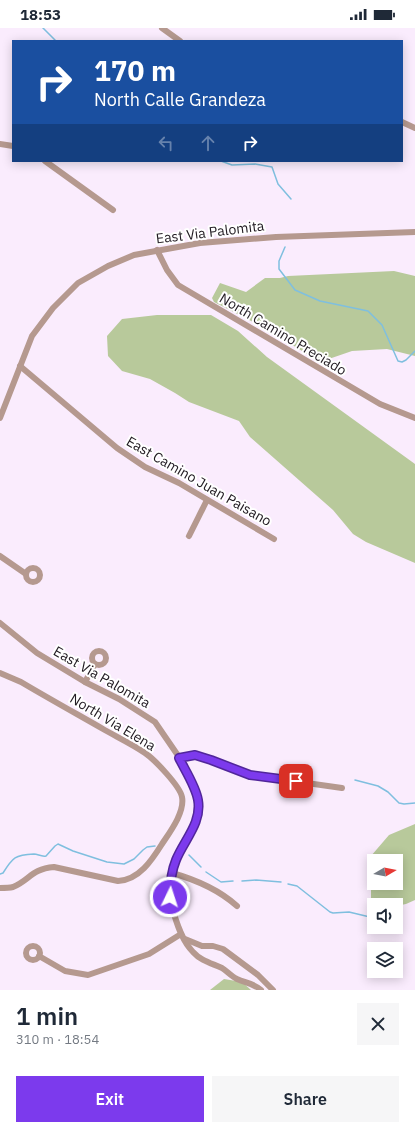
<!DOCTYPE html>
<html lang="en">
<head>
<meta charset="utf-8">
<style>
	:root { --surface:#fff; --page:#f6f6f7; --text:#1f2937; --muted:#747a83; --accent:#7c3aed }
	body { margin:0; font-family:"IBM Plex Sans",sans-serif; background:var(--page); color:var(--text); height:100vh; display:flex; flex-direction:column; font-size:15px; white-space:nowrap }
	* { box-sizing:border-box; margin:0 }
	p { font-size:13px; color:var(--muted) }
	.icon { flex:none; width:22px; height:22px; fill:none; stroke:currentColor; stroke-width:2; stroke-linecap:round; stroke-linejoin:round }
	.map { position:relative; height:962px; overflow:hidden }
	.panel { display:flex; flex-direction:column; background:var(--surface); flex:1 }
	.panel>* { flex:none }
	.banner { position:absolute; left:12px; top:12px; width:391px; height:122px; border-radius:0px; box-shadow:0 2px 10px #0003; background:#1a4fa0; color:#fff; overflow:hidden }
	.needle { width:26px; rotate:80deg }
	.buttons { position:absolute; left:367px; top:826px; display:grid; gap:8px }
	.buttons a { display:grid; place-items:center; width:36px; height:36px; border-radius:0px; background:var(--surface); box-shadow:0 2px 10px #0003; font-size:20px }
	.pin { position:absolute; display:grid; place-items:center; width:34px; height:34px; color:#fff; margin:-17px; border-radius:8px; box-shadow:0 2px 6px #0006 }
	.me { position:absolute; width:44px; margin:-22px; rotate:4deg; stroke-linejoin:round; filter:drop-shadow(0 0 3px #0008) }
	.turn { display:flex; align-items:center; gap:14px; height:84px; padding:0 16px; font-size:18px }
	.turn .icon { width:52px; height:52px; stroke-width:2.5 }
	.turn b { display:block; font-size:28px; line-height:34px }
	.lanes { display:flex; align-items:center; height:38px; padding:0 16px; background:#0003; justify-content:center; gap:20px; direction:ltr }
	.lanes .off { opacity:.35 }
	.round { display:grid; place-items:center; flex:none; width:42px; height:42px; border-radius:0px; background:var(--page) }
	.overview { display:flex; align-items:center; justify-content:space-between; height:68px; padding:0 16px }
	h1 { font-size:24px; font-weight:600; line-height:30px }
	.button { display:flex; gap:8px; margin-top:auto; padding:8px 16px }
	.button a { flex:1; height:46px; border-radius:0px; background:var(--accent); color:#fff; font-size:16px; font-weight:600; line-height:46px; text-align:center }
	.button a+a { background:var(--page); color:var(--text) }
	.status { display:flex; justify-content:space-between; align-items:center; height:28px; padding:0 20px; background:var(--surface); direction:ltr }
	.status svg { height:11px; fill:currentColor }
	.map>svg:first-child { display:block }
	.green { fill:#b8c99b; fill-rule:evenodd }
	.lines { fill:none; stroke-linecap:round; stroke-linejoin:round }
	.stream { stroke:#7fbfdf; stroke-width:1.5 }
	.street { stroke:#b5998f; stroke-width:6 }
	.route-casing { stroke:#51269a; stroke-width:10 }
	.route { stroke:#7c3aed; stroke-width:7 }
	.labels { text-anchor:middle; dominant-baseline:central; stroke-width:4; stroke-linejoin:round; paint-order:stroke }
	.street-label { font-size:14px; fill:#1f1920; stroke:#fff }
</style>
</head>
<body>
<div class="status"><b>18:53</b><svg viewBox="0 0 49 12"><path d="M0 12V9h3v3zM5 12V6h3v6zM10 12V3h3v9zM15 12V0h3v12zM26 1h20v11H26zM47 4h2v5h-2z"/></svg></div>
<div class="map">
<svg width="415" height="962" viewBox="0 0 415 962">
	<rect width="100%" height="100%" fill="#faecfd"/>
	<g class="green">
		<path d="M 394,243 L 415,248 L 415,328 L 387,321 L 352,323 L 320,334 L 263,299 L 214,274 L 212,270 L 220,255 L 246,264 L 265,250 L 280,250 L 288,248 Z"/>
		<path d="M 157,287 L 211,287 L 238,303 L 267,329 L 415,436 L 415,535 L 366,514 L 353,506 L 333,482 L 250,409 L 239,393 L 189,374 L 175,365 L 150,351 L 122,343 L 108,328 L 107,308 L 122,291 Z"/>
		<path d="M 415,796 L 415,872 L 406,876 L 396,878 L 396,877 L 374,877 L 374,882 L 371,883 L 371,828 L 389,807 ZM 374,833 L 396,833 L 396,855 L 374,855 Z"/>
		<path d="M 224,951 L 242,954 L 251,962 L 210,962 Z"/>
	</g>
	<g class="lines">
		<g class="stream">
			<path d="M 43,0 L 56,13"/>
			<path d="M 221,133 L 232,137 L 255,136 L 272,139 L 278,156 L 291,171"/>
			<path d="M 285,219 L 279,233 L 279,241 L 295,262 L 320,273 L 368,283 L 382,297 L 398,333 L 402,334 L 406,332 L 415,323"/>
			<path d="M 355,752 L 378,758 L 388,764 L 399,775 L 404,776 L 415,775"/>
			<path d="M 189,827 L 201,839"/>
			<path d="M 206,844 L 221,854 L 233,853"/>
			<path d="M 0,846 L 3,845 C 13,829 15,827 34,826 C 38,826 41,829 46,828 L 55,818 L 58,816 L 73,823 L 107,834 L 124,836 L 134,831 L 143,822 L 147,819 L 155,818"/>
			<path d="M 242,853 L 256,852 L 281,854"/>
			<path d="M 288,856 L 297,858 L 330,884 L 333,885 L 349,884 L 374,890"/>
		</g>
		<g class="street">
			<path d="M 162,0 L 180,13"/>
			<path d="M 402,94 L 415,100"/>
			<path d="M 0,116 L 13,118"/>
			<path d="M 45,133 L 113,182"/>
			<path d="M 157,222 L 167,242 L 178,257 L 380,376 L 415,390"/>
			<path d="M 20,338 L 117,420 L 145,439 L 179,455 L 274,511"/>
			<path d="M 0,390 L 32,308 L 53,280 L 78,255 L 108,238 L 134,227 L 200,215 L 276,209 L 415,204"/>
			<path d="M 189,508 L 207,472"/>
			<path d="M 0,528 L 26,546"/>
			<circle cx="33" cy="547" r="7"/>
			<path d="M 0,595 L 37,625 L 85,654 L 119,671 L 155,694 L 179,729 L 197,767 C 204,796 183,810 175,835 C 169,852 170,868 174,886 C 178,899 183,914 193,924 C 201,933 211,935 222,940 C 227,943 231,948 237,951 C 246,955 253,955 261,962"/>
			<circle cx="99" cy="630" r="7"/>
			<path d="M 0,645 L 21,654 C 48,670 75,685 103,701 C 117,709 132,716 145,725 C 154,731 180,758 182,769 C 185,784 170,804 162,816 C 152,832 139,852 118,853 L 54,839 C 31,841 30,852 13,859 C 9,860 4,860 0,860"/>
			<path d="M 85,654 L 95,636"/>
			<path d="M 179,729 L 195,727 L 211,732 L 250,747 L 342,760"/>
			<path d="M 172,845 C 197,852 218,861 237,878"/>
			<path d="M 185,911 L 202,918 L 213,918 L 223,921 L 258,947 L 273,962"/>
			<circle cx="33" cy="925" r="7"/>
			<path d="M 39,928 L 65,943 L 88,947 L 149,926 L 181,906"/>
		</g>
	</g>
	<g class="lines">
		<g class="route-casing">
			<path id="route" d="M 170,869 C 170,857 171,844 176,832 C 184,812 202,795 198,772 C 196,759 185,742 179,730 L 195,727 L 211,732 L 250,747 L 296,753"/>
		</g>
		<use href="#route" class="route"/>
	</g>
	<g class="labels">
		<g class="street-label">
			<text transform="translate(210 204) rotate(-7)">East Via Palomita</text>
			<text transform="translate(283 306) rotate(31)">North Camino Preciado</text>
			<text transform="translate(199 453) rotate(30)">East Camino Juan Paisano</text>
			<text transform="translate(102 649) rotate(30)">East Via Palomita</text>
			<text transform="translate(113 694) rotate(31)">North Via Elena</text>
		</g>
	</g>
</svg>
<div class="buttons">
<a><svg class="needle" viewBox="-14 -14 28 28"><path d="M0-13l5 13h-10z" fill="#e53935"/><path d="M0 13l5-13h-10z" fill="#747a83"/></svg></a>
<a><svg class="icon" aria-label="sound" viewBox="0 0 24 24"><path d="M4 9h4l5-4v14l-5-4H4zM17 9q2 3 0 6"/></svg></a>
<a><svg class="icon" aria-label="layers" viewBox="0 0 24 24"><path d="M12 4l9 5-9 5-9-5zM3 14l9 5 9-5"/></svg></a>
</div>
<div class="pin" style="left:296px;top:753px;background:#d93025"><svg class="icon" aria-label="arrive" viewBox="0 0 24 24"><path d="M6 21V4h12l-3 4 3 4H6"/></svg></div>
<svg class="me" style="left:170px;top:869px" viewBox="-20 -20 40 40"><circle r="17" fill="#7c3aed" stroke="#fff" stroke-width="3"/><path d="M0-11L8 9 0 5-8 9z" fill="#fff"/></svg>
<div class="banner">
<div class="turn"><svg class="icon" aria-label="right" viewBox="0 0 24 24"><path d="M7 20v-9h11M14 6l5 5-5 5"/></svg><div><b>170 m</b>North Calle Grandeza</div></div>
<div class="lanes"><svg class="icon off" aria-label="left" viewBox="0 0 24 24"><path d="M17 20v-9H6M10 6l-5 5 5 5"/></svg><svg class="icon off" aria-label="ahead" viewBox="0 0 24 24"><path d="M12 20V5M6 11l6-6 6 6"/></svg><svg class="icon" aria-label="right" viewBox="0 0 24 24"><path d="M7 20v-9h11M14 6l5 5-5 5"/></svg></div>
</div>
</div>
<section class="panel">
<div class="overview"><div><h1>1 min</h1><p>310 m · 18:54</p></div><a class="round"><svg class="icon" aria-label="close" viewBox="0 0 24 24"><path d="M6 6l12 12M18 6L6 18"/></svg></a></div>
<div class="button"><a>Exit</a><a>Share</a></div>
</section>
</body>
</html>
